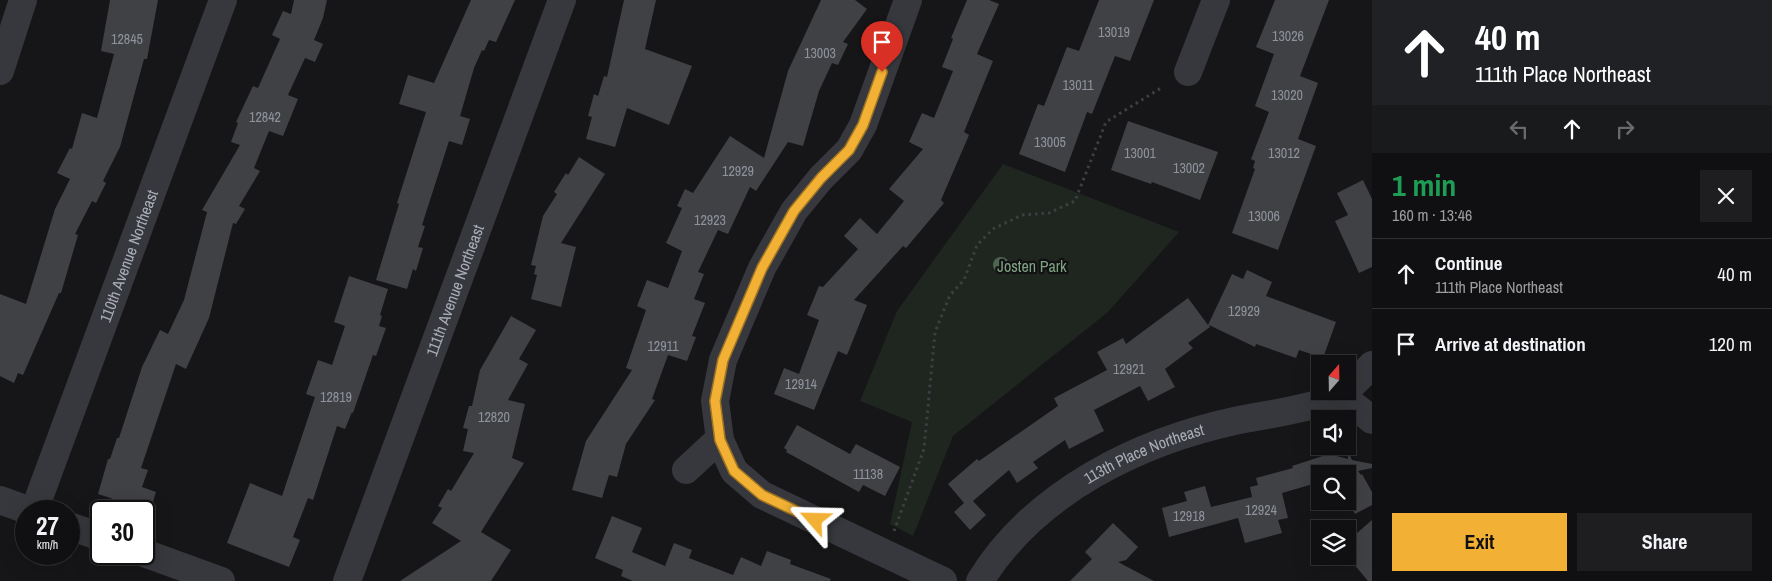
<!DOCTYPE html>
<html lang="en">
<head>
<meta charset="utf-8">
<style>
	:root { --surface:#101012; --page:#1e1e20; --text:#f1f3f6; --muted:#9c9d9f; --line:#303032; --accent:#f2b134 }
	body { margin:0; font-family:"Archivo Narrow",sans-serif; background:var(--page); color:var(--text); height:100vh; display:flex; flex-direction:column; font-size:19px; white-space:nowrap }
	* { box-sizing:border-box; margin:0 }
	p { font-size:16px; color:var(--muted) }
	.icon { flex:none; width:28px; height:28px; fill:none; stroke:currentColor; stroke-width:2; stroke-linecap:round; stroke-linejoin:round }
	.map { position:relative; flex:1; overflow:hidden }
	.panel { display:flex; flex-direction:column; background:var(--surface); width:400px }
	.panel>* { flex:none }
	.banner { background:#202124; color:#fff; overflow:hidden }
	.needle { width:32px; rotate:20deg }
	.fabs { position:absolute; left:1311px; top:355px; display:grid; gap:10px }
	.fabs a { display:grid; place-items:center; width:45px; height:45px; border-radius:0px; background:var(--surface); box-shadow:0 5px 20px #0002,0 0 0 1px var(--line); font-size:25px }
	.speed { position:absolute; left:15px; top:500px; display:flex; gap:10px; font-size:25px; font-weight:700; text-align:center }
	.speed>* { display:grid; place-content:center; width:65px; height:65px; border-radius:50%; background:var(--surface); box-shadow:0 5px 20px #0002,0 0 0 1px var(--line); line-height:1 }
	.speed small { font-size:12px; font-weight:400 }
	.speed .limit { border:2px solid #111; border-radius:8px; background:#fff; color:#111 }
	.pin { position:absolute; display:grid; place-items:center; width:42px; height:42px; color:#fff; margin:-51px -21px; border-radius:50% 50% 50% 0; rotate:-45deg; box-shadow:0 0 5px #0007 }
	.pin .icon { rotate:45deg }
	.me { position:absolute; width:55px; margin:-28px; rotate:295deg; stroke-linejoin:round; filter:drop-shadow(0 0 4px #0008) }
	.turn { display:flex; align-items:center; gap:18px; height:105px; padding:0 20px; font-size:22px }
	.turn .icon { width:65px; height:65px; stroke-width:2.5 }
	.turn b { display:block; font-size:35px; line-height:42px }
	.lanes { display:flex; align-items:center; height:48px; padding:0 20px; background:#0003; justify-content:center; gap:25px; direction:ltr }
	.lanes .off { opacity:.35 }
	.round { display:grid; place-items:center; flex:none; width:52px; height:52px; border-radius:0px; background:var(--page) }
	.summary { display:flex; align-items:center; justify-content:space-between; height:85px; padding:0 20px }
	h1 { font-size:30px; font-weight:700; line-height:38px; color:#1e9e55 }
	.action { display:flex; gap:10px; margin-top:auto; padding:10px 20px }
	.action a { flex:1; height:58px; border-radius:0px; background:var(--accent); color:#111; font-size:20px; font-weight:700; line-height:58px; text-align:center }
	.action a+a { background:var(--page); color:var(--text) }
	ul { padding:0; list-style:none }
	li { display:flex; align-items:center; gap:15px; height:70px; padding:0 20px; border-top:1px solid var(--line) }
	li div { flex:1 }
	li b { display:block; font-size:19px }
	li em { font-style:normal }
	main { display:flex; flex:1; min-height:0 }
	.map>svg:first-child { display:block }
	.green { fill:#1e261f }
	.building { fill:#404145 }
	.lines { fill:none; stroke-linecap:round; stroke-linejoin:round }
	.path { stroke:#3d3f44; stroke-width:3; stroke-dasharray:2.5 4; stroke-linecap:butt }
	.minor { stroke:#37383d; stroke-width:28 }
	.tree { fill:#506452 }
	.route-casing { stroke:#9d7322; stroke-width:12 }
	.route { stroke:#f2b134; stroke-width:9 }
	.labels { text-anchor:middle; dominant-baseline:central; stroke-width:4.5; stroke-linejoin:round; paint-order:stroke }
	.number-label { font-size:14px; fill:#8e929b }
	.street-label { font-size:16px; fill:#a8adb8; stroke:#111113 }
	.park-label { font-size:16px; fill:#7fa381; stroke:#111113 }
</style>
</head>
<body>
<main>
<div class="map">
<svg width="1372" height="581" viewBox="0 0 1372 581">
	<rect width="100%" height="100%" fill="#161618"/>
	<path class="green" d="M 1003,164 L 1179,232 L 1108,312 L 953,436 L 913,536 L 890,524 L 912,422 L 860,401 L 897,311 Z"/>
	<g class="building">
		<path d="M 110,0 L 158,0 L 147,59 L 144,59 L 120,147 L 103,181 L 106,183 L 96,203 L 92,201 L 75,234 L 78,235 L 61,293 L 59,293 L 23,375 L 18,373 L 14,383 L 0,376 L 0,294 L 26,304 L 55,209 L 70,179 L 57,173 L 70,148 L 72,149 L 82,113 L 97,118 L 114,54 L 101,51 Z"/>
		<path d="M 294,0 L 327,0 L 323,18 L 314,40 L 323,44 L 315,62 L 305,58 L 288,95 L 298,99 L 283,136 L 269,131 L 254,168 L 260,171 L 239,206 L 245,209 L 236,224 L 233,223 L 209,318 L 186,369 L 176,364 L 141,468 L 148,470 L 142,487 L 156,492 L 150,511 L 98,494 L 108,459 L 110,459 L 117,438 L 119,438 L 142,367 L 160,330 L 168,334 L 184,300 L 207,212 L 202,210 L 240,145 L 231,142 L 238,123 L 236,122 L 253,86 L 258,88 L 280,39 L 272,35 L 283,11 L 291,14 Z"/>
		<path d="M 471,0 L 515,0 L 496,42 L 489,40 L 484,51 L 482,50 L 474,68 L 460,116 L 470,119 L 462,145 L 449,141 L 422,225 L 425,226 L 418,247 L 423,248 L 416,271 L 413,269 L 407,289 L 376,280 L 399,204 L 397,203 L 426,112 L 399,104 L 408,75 L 434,83 Z"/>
		<path d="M 624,0 L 656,0 L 645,49 L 692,66 L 669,125 L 627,108 L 615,147 L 586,139 L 592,117 L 588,116 L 594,94 L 598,96 L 604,76 L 607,77 Z"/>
		<path d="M 821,0 L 855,0 L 867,9 L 843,42 L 848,44 L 838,65 L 832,63 L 819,91 L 803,146 L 788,142 L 756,191 L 750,187 L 728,234 L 718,230 L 698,272 L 704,274 L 694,299 L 705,303 L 692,336 L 696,337 L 687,361 L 668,355 L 652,399 L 655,400 L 626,444 L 617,477 L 609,475 L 602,498 L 572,490 L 586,441 L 632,370 L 626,368 L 646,310 L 637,306 L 647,280 L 668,288 L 682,251 L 666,243 L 682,208 L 677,206 L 685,189 L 693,193 L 730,136 L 764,158 L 788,71 Z"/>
		<path d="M 967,0 L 989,0 L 999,4 L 977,54 L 993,61 L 964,132 L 969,135 L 941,200 L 944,203 L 906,248 L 903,246 L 854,300 L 867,305 L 847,355 L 838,351 L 814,410 L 774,394 L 784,368 L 799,374 L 819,320 L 807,315 L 819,286 L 823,287 L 858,249 L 844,236 L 860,218 L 877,234 L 904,201 L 889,189 L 923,149 L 909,142 L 922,113 L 934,118 L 953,71 L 942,67 L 953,39 L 951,38 Z"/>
		<path d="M 1099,0 L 1154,0 L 1130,61 L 1115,56 L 1092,114 L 1087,112 L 1065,172 L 1019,154 L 1038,104 L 1044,106 L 1067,47 L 1079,51 Z"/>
		<path d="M 1275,0 L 1329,0 L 1300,76 L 1318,83 L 1298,139 L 1316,146 L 1278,250 L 1232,233 L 1255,169 L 1253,168 L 1255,161 L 1251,159 L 1269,112 L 1255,106 L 1274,54 L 1256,47 Z"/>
		<path d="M 1128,121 L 1218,152 L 1200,200 L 1152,182 L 1151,184 L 1111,170 Z"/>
		<path d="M 579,157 L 605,174 L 561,243 L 576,247 L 561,307 L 531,299 L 537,275 L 534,274 L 536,266 L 531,265 L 543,216 L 557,194 L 554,192 L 566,173 L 568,175 Z"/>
		<path d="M 1363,180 L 1372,199 L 1372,267 L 1359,273 L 1335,221 L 1348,215 L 1337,193 Z"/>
		<path d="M 1247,270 L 1272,282 L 1266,296 L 1336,322 L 1323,358 L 1299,350 L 1296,358 L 1256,344 L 1255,347 L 1209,325 L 1210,327 L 1188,343 L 1193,348 L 1165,369 L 1175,387 L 1148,401 L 1140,386 L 1094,410 L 1104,431 L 1069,449 L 1065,440 L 1033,462 L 1038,468 L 1017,483 L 1009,470 L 973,501 L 986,515 L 970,530 L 954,512 L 964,503 L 948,484 L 977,459 L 979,461 L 1058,406 L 1054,398 L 1107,370 L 1097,352 L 1123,338 L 1126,344 L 1188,298 L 1208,325 L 1232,274 L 1243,279 Z"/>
		<path d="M 349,276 L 388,289 L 380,315 L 382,316 L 379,326 L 386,328 L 376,356 L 373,355 L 353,413 L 352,412 L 345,429 L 337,426 L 313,500 L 308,498 L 293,537 L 300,540 L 289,567 L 227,543 L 250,483 L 282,496 L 315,397 L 306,394 L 318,360 L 332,365 L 345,326 L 334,322 Z"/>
		<path d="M 511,316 L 536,330 L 519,359 L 528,364 L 508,400 L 525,404 L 512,458 L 524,463 L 481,532 L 511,550 L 491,581 L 400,581 L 461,541 L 432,523 L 442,508 L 438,506 L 448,489 L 451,491 L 474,453 L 463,451 L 468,429 L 463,428 L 469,406 L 472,406 L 480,370 Z"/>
		<path d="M 797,425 L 850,454 L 856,444 L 900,467 L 885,496 L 863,485 L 859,492 L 786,452 L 787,450 L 784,448 Z"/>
		<path d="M 1348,452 L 1352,460 L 1372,464 L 1372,468 L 1358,471 L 1361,475 L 1362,474 L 1372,492 L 1372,505 L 1355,514 L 1348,501 L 1348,474 L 1320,474 L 1320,482 L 1282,493 L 1288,518 L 1278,520 L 1282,533 L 1245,543 L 1238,518 L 1169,537 L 1162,508 L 1187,501 L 1184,492 L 1205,486 L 1211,507 L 1252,497 L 1250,487 L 1258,485 L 1256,478 L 1293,468 L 1292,466 L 1329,454 L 1348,459 Z"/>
		<path d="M 612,516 L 642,528 L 632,552 L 665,566 L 674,543 L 692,550 L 689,558 L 733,575 L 741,557 L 761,566 L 767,551 L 791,560 L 790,564 L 831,579 L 830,581 L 633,581 L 621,576 L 623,570 L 595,558 Z"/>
		<path d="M 1372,520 L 1372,581 L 1368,581 L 1348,557 L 1348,541 Z"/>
		<path d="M 1113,523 L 1138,547 L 1126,560 L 1118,562 L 1154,581 L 1070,581 L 1092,559 L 1085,552 Z"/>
	</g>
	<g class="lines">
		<path class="path" d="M 894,531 L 924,449 L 935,332 L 950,295 L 964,280 L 977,245 L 993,229 L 1022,215 L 1049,213 L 1075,201 L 1106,122 L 1161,88"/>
		<g class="minor">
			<path d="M 908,0 L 863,125 L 849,150 L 821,178 L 794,211 L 762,268 L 723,360 L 715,401 L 720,440 L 734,471 L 762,495 L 943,581"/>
			<path d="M 0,71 L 23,0"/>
			<path d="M 1188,72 L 1216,0"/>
			<path d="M 1348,389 L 1372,365"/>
			<path d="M 1341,395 L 1372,420"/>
			<path d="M 686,470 L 714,444 L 720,440"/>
			<path d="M 0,500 L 30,511"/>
			<path id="s1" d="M 34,511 L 223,0"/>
			<path d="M 69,526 L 101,537"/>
			<path d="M 144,553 L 221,581"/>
			<path id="s2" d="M 347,581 L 562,0"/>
			<path id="s3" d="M 980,581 C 1035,492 1139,441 1239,420 C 1264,415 1327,407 1345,391"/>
		</g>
	</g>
	<circle class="tree" cx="1001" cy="265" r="8"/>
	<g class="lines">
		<g class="route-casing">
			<path id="route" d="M 815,520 L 762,495 L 734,471 L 720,440 L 715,401 L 723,360 L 762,268 L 794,211 L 821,178 L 849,150 L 863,125 L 882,72"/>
		</g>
		<use href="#route" class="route"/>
	</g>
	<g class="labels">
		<g class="number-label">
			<text x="1114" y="32">13019</text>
			<text x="1288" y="36">13026</text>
			<text x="127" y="39">12845</text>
			<text x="820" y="53">13003</text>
			<text x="1078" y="85">13011</text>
			<text x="1287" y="95">13020</text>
			<text x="265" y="117">12842</text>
			<text x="1050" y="142">13005</text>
			<text x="1140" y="153">13001</text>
			<text x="1284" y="153">13012</text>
			<text x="1189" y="168">13002</text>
			<text x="738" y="171">12929</text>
			<text x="1264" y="216">13006</text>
			<text x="710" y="220">12923</text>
			<text x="1244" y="311">12929</text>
			<text x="663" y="346">12911</text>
			<text x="1129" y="369">12921</text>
			<text x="801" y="384">12914</text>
			<text x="336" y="397">12819</text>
			<text x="494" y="417">12820</text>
			<text x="868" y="474">11138</text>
			<text x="1261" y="510">12924</text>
			<text x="1189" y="516">12918</text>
		</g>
		<g class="street-label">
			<text stroke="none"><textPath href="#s1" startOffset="272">110th Avenue Northeast</textPath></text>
			<text stroke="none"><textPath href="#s2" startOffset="310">111th Avenue Northeast</textPath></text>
			<text stroke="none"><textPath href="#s3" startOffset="212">113th Place Northeast</textPath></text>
		</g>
		<g class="park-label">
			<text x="1032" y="266">Josten Park</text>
		</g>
	</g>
</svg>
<div class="fabs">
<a><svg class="needle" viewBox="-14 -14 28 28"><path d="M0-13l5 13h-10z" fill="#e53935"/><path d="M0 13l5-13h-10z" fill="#9c9d9f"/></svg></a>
<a><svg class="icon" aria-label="sound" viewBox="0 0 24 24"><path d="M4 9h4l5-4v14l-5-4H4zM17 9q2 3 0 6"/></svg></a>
<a><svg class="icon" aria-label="search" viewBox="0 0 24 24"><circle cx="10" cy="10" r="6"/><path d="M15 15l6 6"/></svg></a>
<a><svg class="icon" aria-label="layers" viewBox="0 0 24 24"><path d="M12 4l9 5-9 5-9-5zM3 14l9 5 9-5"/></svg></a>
</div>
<div class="speed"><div>27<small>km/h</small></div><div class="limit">30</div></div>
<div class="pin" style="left:882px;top:72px;background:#d93025"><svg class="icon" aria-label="arrive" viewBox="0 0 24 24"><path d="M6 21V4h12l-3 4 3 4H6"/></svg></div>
<svg class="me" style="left:815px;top:520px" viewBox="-20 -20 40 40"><path d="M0-17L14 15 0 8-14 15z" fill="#f2b134" stroke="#fff" stroke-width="4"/></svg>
</div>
<section class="panel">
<div class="banner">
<div class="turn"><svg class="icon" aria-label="ahead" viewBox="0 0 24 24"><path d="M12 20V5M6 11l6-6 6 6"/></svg><div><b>40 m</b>111th Place Northeast</div></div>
<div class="lanes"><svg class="icon off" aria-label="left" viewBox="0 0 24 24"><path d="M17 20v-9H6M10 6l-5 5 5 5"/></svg><svg class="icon" aria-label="ahead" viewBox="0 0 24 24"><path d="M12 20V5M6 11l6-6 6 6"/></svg><svg class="icon off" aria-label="right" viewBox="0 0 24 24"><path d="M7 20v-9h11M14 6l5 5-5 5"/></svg></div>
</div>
<div class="summary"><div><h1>1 min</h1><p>160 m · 13:46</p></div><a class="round"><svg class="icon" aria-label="close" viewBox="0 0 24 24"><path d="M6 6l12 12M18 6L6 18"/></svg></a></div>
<ul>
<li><svg class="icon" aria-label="ahead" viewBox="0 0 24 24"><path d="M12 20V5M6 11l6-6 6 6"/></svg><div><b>Continue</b><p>111th Place Northeast</p></div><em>40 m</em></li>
<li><svg class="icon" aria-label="arrive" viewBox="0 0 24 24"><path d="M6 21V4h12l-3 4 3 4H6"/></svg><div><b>Arrive at destination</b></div><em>120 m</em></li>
</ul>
<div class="action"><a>Exit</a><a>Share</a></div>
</section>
</main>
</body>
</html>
